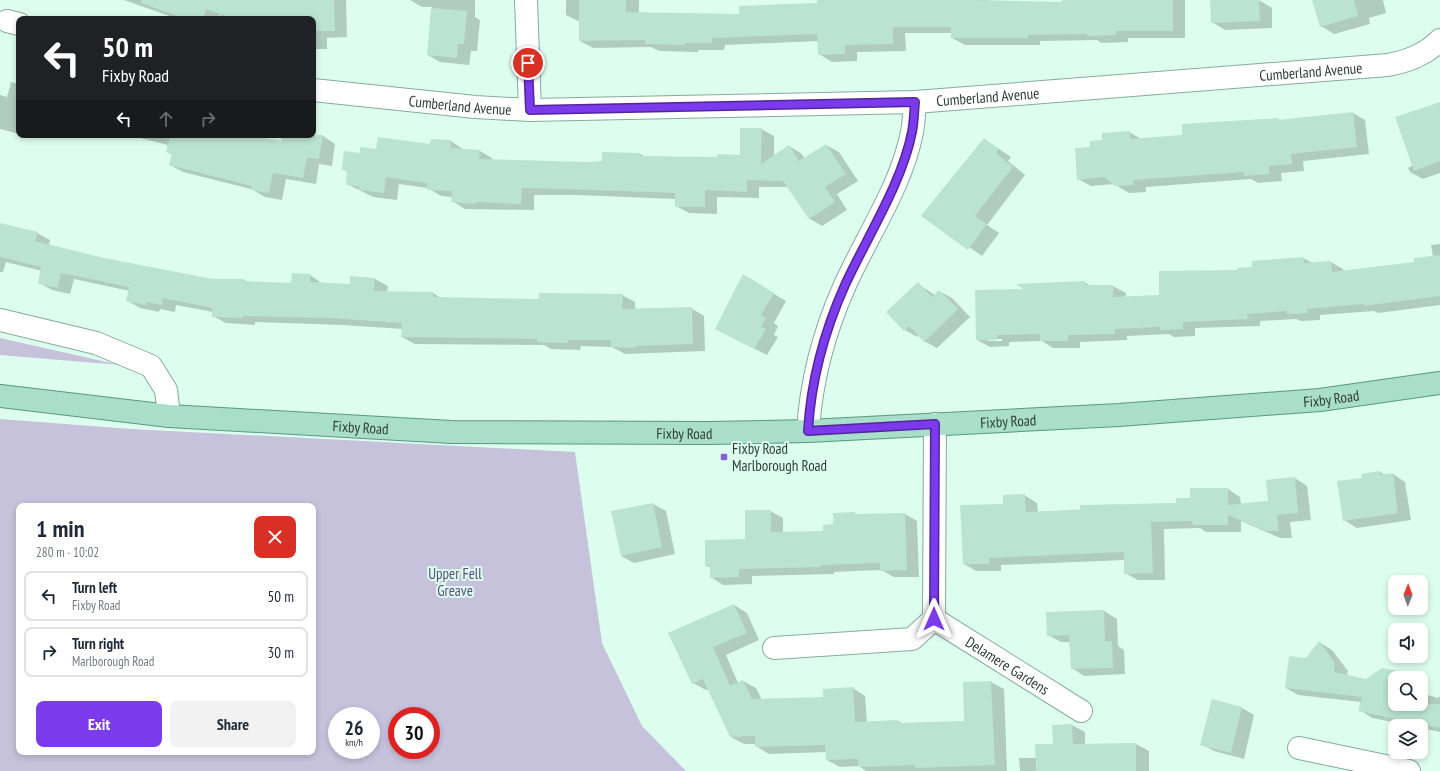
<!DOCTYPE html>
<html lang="en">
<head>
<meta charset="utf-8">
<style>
	:root { --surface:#fff; --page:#f2f2f3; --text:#1f2937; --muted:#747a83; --line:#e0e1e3; --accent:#7c3aed }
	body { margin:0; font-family:"PT Sans Narrow",sans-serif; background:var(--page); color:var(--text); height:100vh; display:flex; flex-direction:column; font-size:15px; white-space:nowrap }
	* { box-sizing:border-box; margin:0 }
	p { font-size:13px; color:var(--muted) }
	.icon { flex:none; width:22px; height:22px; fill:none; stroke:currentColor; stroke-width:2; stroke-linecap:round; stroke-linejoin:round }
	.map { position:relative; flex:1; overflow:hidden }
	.details { position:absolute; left:16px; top:503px; width:300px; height:252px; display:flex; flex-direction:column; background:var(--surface); border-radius:8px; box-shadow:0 2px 6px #0003 }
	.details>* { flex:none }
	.top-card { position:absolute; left:16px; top:16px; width:300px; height:122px; border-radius:8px; box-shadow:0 2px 6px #0003; background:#202124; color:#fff; overflow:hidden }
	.needle { width:26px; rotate:1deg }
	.tools { position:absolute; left:1388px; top:575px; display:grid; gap:8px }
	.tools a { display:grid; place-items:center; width:40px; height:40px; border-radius:8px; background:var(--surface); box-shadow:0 2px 6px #0003; font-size:20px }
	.speed { position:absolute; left:328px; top:707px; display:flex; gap:8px; font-size:20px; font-weight:700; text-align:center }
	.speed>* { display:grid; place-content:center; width:52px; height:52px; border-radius:50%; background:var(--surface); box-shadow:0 2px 6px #0003; line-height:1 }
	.speed small { font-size:10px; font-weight:400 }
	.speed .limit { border:6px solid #d22; background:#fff; color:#111 }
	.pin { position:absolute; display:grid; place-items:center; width:34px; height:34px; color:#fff; margin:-17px; border:2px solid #fff; border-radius:50%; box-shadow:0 1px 4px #0007 }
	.me { position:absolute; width:44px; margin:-22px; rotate:0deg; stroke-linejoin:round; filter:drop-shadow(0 0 3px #0008) }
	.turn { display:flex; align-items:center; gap:14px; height:84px; padding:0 20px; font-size:18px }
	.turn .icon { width:52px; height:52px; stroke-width:2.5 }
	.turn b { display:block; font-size:28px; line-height:34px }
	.lanes { display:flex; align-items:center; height:38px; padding:0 20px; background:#0003; justify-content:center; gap:20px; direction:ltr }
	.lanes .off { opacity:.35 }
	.round { display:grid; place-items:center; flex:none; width:42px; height:42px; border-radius:8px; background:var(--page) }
	.summary { display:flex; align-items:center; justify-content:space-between; height:68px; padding:0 20px }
	h1 { font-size:24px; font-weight:700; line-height:30px }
	.cta { display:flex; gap:8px; margin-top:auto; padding:8px 20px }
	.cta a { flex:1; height:46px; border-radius:8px; background:var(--accent); color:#fff; font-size:16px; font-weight:700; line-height:46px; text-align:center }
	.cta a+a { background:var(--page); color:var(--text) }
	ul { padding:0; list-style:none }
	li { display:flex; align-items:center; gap:12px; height:50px; margin:0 8px 6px; padding:0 12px; border:2px solid var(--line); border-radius:8px }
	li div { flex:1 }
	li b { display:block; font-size:15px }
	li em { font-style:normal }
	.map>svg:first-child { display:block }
	.green { fill:#c7c2dc; fill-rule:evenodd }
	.shadow { fill:#0003; fill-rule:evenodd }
	.building { fill:#bae3d1 }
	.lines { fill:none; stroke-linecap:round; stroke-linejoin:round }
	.minor-casing { stroke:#84ac9b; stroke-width:24 }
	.primary-casing { stroke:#59987f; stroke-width:24 }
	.minor { stroke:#fff; stroke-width:22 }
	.primary { stroke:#a9deca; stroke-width:22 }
	.route-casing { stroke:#51269a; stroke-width:10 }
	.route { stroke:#7c3aed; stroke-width:7 }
	.poi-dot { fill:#8660db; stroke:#ddfeef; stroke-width:1.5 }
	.labels { text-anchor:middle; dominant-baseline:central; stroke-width:4; stroke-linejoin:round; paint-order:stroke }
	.street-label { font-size:15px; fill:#2d3e37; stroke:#ddfeef }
	.poi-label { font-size:15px; fill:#2d3e37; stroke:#ddfeef; text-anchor:start }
	.park-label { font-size:15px; fill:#584d7c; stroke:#ddfeef }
</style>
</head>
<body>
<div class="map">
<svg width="1440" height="771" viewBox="0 0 1440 771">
	<rect width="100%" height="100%" fill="#ddfeef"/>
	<g class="green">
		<path d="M 0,338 L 120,365 L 0,355 Z"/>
		<path d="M 0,419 L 131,429 L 575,452 L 602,643 L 642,726 L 686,771 L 0,771 ZM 19,506 L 313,506 L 313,752 L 19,752 ZM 337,716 L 371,716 L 371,750 L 337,750 ZM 397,716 L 431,716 L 431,750 L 397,750 Z"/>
	</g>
	<g class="shadow">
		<path d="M 124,0 L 263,0 L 263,19 L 230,19 L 219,15 L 218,19 L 178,19 Z"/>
		<path d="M 276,0 L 346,0 L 347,37 L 327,38 L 327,49 L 313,49 L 313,19 L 276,19 Z"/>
		<path d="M 410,0 L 475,0 L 475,17 L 480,20 L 477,51 L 471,51 L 469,65 L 440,62 L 428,55 L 432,7 L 422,7 Z"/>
		<path d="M 566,0 L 639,0 L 639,14 L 740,15 L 818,4 L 818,0 L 988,0 L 988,2 L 1063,3 L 1063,0 L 1185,0 L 1185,38 L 1128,38 L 1128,42 L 1101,43 L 1097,40 L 1040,41 L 1040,45 L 965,45 L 952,38 L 952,33 L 905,33 L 906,51 L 857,52 L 857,61 L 832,62 L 819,54 L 819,41 L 725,45 L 724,50 L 698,50 L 698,52 L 659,51 L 651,47 L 593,48 L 580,41 L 580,22 L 566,15 Z"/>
		<path d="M 1211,0 L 1259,0 L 1272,8 L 1272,28 L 1225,30 L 1212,22 Z"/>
		<path d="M 1313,0 L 1383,0 L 1386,13 L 1369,18 L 1370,24 L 1334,34 L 1321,26 Z"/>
		<path d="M 11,82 L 19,84 L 19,134 L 0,129 L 0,95 L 7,97 Z"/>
		<path d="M 1440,104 L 1440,173 L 1423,179 L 1410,172 L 1408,168 L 1413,165 Z"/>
		<path d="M 1353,113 L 1365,120 L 1369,154 L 1303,161 L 1304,171 L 1281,173 L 1282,181 L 1258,183 L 1251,179 L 1146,187 L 1146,192 L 1129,193 L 1114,184 L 1091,186 L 1078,179 L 1091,148 L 1103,141 L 1129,132 L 1141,139 L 1183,136 L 1278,119 L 1281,121 Z"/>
		<path d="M 761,129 L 774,136 L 774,157 L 789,146 L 802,154 L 805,159 L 826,145 L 839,152 L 858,181 L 837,194 L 847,210 L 822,226 L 810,219 L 789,187 L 759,187 L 759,198 L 717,197 L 717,214 L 689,213 L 676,206 L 676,199 L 577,195 L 534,195 L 534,210 L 465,209 L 452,201 L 452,197 L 441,196 L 428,188 L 399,184 L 397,200 L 373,197 L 347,184 L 348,172 L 343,169 L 360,154 L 377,150 L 451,141 L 464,150 L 480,151 L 492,158 L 492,160 L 587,163 L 603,162 L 640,154 L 646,157 L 718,158 L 740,156 Z"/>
		<path d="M 50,135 L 63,135 L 62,138 Z"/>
		<path d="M 128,135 L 245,135 L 281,143 L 301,135 L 313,135 L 323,136 L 335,144 L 332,166 L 319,164 L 316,184 L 286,179 L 282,200 L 265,197 L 251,189 L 183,172 L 170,165 L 173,155 L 167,152 L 168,145 Z"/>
		<path d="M 984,139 L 1011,157 L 1008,161 L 1025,175 L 987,225 L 999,233 L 982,256 L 922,215 Z"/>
		<path d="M 0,231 L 37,233 L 50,240 L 49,246 L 104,259 L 213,280 L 244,280 L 248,282 L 292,284 L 310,275 L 323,284 L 351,285 L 375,279 L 388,286 L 387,292 L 433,293 L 441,298 L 540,300 L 622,295 L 635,302 L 635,310 L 691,308 L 704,316 L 705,351 L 625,354 L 612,347 L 581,346 L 580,350 L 551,349 L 544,345 L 415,344 L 402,337 L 403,329 L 343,325 L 255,322 L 255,325 L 226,323 L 213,316 L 213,312 L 176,305 L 175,312 L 160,309 L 159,312 L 140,308 L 128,301 L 130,291 L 74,279 L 70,294 L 52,290 L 39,283 L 42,271 L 6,262 L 3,272 L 0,272 Z"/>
		<path d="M 1440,244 L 1440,305 L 1378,313 L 1374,311 L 1320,315 L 1320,320 L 1301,321 L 1296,319 L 1260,321 L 1260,326 L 1195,328 L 1195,336 L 1174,337 L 1169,334 L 1127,336 L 1127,340 L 1080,342 L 1080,348 L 1053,348 L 1042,341 L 1009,342 L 1009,346 L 990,347 L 977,340 L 1027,290 L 1084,282 L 1091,286 L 1113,286 L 1126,293 L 1126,297 L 1160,296 L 1239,271 L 1303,258 L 1313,263 L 1331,262 L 1343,269 L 1344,271 L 1416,263 L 1433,257 L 1431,245 ZM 988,339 L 1002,339 L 1002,341 L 988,341 Z"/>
		<path d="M 743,276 L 786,301 L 774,323 L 778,326 L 774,335 L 778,337 L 767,355 L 729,336 Z"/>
		<path d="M 918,284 L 935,295 L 939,291 L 952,298 L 970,317 L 937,348 L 924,341 L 919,335 L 917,337 L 905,330 Z"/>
		<path d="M 1380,472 L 1385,475 L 1393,474 L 1405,482 L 1411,520 L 1357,528 L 1344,520 L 1363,478 Z"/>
		<path d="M 1295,478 L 1307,486 L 1311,520 L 1290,522 L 1292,538 L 1280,538 L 1241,521 L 1241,532 L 1206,532 L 1200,528 L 1164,529 L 1165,580 L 1138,580 L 1125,573 L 1125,560 L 1001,565 L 1001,571 L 976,571 L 964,564 L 1004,505 L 1024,495 L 1037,503 L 1038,512 L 1177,504 L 1228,489 L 1240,497 L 1241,504 L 1269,501 Z"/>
		<path d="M 653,504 L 666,511 L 675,554 L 634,563 L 621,556 Z"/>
		<path d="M 770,511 L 783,518 L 783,533 L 824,532 L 854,513 L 858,515 L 905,514 L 917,521 L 919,577 L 894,577 L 881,570 L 834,572 L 834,574 L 752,576 L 752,584 L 723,585 L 711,577 L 711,568 L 706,566 L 746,540 Z"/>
		<path d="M 734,605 L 747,613 L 759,640 L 726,655 L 738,683 L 743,681 L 756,688 L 762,700 L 824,698 L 853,688 L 865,696 L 867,723 L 898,721 L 903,724 L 965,722 L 991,682 L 1004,689 L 1007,771 L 866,771 L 859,766 L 840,767 L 827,760 L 827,752 L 769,754 L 756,746 L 756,744 L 744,744 L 731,737 L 709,689 L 706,690 L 693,683 Z"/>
		<path d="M 1104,611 L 1117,619 L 1118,646 L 1124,650 L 1125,674 L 1084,676 L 1072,668 L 1071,642 L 1061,642 L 1048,635 L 1047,613 Z"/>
		<path d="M 1319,642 L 1332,650 L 1348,671 L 1347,676 L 1367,681 L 1404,673 L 1412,678 L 1395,678 L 1395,704 L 1421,704 L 1421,693 L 1438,698 L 1440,696 L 1440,732 L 1421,728 L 1421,726 L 1412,726 L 1372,718 L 1360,710 L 1361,702 L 1298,695 L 1286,688 Z"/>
		<path d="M 1242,708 L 1254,715 L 1244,759 L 1214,751 L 1201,744 Z"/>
		<path d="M 1072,725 L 1085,732 L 1085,745 L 1136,744 L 1149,751 L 1149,771 L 1020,771 L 1019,758 L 1036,758 L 1054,745 L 1053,726 Z"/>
	</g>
	<g class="building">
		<path d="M 141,0 L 334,0 L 335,31 L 313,31 L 313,19 L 235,19 L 206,9 L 203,19 L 186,19 L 141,3 Z"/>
		<path d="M 579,0 L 626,0 L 626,12 L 739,14 L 739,6 L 817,3 L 817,0 L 975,0 L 1062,2 L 1062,0 L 1173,0 L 1173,31 L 1116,31 L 1116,35 L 1087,36 L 1087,34 L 1028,35 L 1028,38 L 951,38 L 951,27 L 893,27 L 893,44 L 845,45 L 845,54 L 818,55 L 817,34 L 712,38 L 712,43 L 685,43 L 685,45 L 645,44 L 645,40 L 579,41 Z"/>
		<path d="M 1210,0 L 1259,0 L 1260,21 L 1211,23 Z"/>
		<path d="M 1312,0 L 1354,0 L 1358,16 L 1320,27 Z"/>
		<path d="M 431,8 L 467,11 L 464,44 L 458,44 L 457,58 L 427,55 Z"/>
		<path d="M 1440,102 L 1440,161 L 1414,171 L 1395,117 Z"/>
		<path d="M 1353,112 L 1357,147 L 1291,154 L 1292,164 L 1269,166 L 1269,174 L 1244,176 L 1244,172 L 1133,180 L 1134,185 L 1115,186 L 1104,177 L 1077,180 L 1075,148 L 1090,147 L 1090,141 L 1102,140 L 1102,133 L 1130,131 L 1130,139 L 1182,135 L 1182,124 L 1278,118 L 1278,120 Z"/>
		<path d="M 740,128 L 762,128 L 761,164 L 789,145 L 799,161 L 826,144 L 846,174 L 825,187 L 835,202 L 809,219 L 783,181 L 747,180 L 747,192 L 705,190 L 705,207 L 675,207 L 675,193 L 563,189 L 522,188 L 521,204 L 476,202 L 476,204 L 451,202 L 452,191 L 427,190 L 427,183 L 386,177 L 384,193 L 359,190 L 359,186 L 346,185 L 347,170 L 342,170 L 344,151 L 360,153 L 360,147 L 376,149 L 378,137 L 430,144 L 431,139 L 451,140 L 451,148 L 480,150 L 479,159 L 587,162 L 602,161 L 602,152 L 640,153 L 640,156 L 717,157 L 717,154 L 740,155 Z"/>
		<path d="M 170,135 L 244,135 L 281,141 L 282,135 L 323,135 L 319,159 L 307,158 L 303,178 L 273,173 L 269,193 L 251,190 L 252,186 L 169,165 L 172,154 L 166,152 Z"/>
		<path d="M 984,138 L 998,149 L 996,153 L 1013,167 L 975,216 L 987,224 L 968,250 L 921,216 Z"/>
		<path d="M 0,223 L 38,232 L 35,241 L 104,258 L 213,279 L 244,279 L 244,281 L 291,283 L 292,273 L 311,274 L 310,282 L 350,284 L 350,276 L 375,278 L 374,291 L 433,292 L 433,297 L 539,299 L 539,293 L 623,294 L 622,309 L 692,307 L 693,344 L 636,346 L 636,348 L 611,347 L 611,340 L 568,340 L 568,343 L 537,342 L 537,339 L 401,337 L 402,323 L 329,318 L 243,316 L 243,318 L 212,317 L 212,308 L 163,298 L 162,305 L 147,302 L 146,305 L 126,301 L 129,287 L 61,273 L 58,288 L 38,284 L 41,267 L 0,257 Z"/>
		<path d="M 1440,255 L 1440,296 L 1364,306 L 1364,304 L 1307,309 L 1308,313 L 1287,314 L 1287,311 L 1247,314 L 1248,319 L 1183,322 L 1183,329 L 1160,330 L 1160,327 L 1115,329 L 1115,334 L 1068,335 L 1068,341 L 1040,341 L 1040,334 L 997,335 L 997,340 L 976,340 L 975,290 L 1023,289 L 1016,284 L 1085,281 L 1085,285 L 1113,285 L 1113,297 L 1159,295 L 1159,271 L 1238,270 L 1237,268 L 1252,267 L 1252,261 L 1304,257 L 1304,263 L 1331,261 L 1332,272 L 1414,262 L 1414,258 Z"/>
		<path d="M 743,274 L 774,293 L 761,315 L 766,318 L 761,327 L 766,329 L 754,349 L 715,329 Z"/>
		<path d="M 918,282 L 932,297 L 939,290 L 958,309 L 924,342 L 909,326 L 904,331 L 886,312 Z"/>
		<path d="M 1380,471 L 1380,475 L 1393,473 L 1398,513 L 1343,521 L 1337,481 L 1362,478 L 1361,474 Z"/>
		<path d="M 1295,477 L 1298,513 L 1277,515 L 1279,531 L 1266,531 L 1228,515 L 1228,525 L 1193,525 L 1192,521 L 1151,522 L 1153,573 L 1124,574 L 1124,552 L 989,558 L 989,564 L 963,564 L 960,505 L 1003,504 L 1003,495 L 1025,494 L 1026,512 L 1080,510 L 1080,505 L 1176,503 L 1176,498 L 1190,498 L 1190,488 L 1228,488 L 1228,505 L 1268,501 L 1266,480 Z"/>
		<path d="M 653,503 L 662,547 L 621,556 L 611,511 Z"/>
		<path d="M 745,510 L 771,510 L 771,532 L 823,531 L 823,525 L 833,524 L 833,513 L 855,512 L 855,514 L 905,513 L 907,570 L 880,571 L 880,563 L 821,565 L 822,567 L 739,569 L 739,577 L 710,578 L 710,566 L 705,566 L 705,540 L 745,539 Z"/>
		<path d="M 734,604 L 747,633 L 713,647 L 730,686 L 743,680 L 752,699 L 823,697 L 823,689 L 853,687 L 855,722 L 898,720 L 898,723 L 964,721 L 963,682 L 991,681 L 995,765 L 915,768 L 915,765 L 858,767 L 858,759 L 826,760 L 825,745 L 755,747 L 755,736 L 730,737 L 703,679 L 692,684 L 668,633 Z"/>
		<path d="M 1104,610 L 1105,641 L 1112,641 L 1113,668 L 1071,669 L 1069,635 L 1047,636 L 1046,612 Z"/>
		<path d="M 1319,641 L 1335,663 L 1334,672 L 1366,679 L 1382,668 L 1404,672 L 1403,678 L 1395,678 L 1395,704 L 1440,704 L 1440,728 L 1358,711 L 1362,697 L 1285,688 L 1289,656 L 1306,658 Z"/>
		<path d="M 1212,699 L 1242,707 L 1231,753 L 1200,745 Z"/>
		<path d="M 1072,724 L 1073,744 L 1136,743 L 1136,771 L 1036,771 L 1035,744 L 1053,744 L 1052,725 Z"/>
	</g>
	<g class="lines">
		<g class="minor-casing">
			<g id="minor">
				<path d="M 526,0 L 530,110"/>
				<path d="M 7,21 L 19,24"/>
				<path id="s1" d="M 313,90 L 475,107 L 530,110 L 915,102 L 1388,65 C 1408,61 1425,55 1440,40"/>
				<path d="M 0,320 L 96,343 L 151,366 L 166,390 L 169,416"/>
				<path d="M 808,431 C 811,380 824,332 845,285 C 867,236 902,185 912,132 C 914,122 914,112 915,102"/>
				<path id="s2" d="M 934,619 L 1081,711"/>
				<path d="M 774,648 L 912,639 L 934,619 L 935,424"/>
				<path d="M 1299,748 L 1409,771"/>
			</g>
		</g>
		<g class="primary-casing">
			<g id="primary">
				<path id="s3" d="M 0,396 L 169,416 L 451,432 L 709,433 L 808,431 L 1119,415 L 1320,400 L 1440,383"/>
			</g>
		</g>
		<use href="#minor" class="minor"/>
		<use href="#primary" class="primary"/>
	</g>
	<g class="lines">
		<g class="route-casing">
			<path id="route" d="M 528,63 L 530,110 L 915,102 C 914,112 914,122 912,132 C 902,183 867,237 845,285 C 824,332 811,380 808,431 L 935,424 L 934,619"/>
		</g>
		<use href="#route" class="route"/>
	</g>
	<rect class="poi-dot" x="720" y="453" width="8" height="8" rx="2"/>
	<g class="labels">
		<g class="street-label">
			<text stroke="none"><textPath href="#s1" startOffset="1000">Cumberland Avenue</textPath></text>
			<text stroke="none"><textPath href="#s1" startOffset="676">Cumberland Avenue</textPath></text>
			<text stroke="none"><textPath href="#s1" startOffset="148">Cumberland Avenue</textPath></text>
			<text stroke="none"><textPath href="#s3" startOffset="1334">Fixby Road</textPath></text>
			<text stroke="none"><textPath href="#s3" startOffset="1010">Fixby Road</textPath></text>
			<text stroke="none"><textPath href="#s3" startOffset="362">Fixby Road</textPath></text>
			<text stroke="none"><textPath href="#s3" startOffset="686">Fixby Road</textPath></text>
			<text stroke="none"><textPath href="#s2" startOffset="87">Delamere Gardens</textPath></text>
		</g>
		<g class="poi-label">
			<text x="732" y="448">Fixby Road<tspan x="732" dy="17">Marlborough Road</tspan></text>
		</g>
		<g class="park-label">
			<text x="455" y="573">Upper Fell<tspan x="455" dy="17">Greave</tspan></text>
		</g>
	</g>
</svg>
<div class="tools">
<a><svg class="needle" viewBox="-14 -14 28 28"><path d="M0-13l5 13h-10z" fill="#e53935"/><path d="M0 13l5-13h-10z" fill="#747a83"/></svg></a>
<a><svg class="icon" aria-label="sound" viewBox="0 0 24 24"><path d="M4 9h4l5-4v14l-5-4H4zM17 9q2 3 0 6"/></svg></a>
<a><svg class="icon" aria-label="search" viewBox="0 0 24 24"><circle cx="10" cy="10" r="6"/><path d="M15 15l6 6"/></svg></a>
<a><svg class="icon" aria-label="layers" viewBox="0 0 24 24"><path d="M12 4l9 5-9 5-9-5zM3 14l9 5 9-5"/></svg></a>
</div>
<div class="speed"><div>26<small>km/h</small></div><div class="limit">30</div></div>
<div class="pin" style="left:528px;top:63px;background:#d93025"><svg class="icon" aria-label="arrive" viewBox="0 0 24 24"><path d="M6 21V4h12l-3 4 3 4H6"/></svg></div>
<svg class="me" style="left:934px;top:619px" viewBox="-20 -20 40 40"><path d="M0-17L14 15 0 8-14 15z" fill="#7c3aed" stroke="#fff" stroke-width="4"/></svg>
<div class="top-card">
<div class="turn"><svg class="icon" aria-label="left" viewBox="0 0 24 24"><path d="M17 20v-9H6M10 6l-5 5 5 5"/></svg><div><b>50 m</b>Fixby Road</div></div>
<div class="lanes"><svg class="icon" aria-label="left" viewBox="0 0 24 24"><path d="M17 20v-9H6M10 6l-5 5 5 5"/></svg><svg class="icon off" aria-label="ahead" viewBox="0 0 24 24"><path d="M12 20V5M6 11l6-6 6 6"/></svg><svg class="icon off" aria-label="right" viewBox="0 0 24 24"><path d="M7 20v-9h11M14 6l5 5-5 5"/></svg></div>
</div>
<section class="details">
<div class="summary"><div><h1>1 min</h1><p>280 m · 10:02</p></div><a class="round" style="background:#d93025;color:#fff"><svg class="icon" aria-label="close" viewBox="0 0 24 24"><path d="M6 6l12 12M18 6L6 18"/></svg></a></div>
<ul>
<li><svg class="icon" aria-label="left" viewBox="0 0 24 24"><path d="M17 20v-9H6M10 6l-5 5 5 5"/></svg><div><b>Turn left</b><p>Fixby Road</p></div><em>50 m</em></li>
<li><svg class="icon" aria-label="right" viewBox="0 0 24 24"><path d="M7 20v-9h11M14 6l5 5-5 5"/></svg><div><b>Turn right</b><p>Marlborough Road</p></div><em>30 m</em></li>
</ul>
<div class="cta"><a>Exit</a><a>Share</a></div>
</section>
</div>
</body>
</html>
